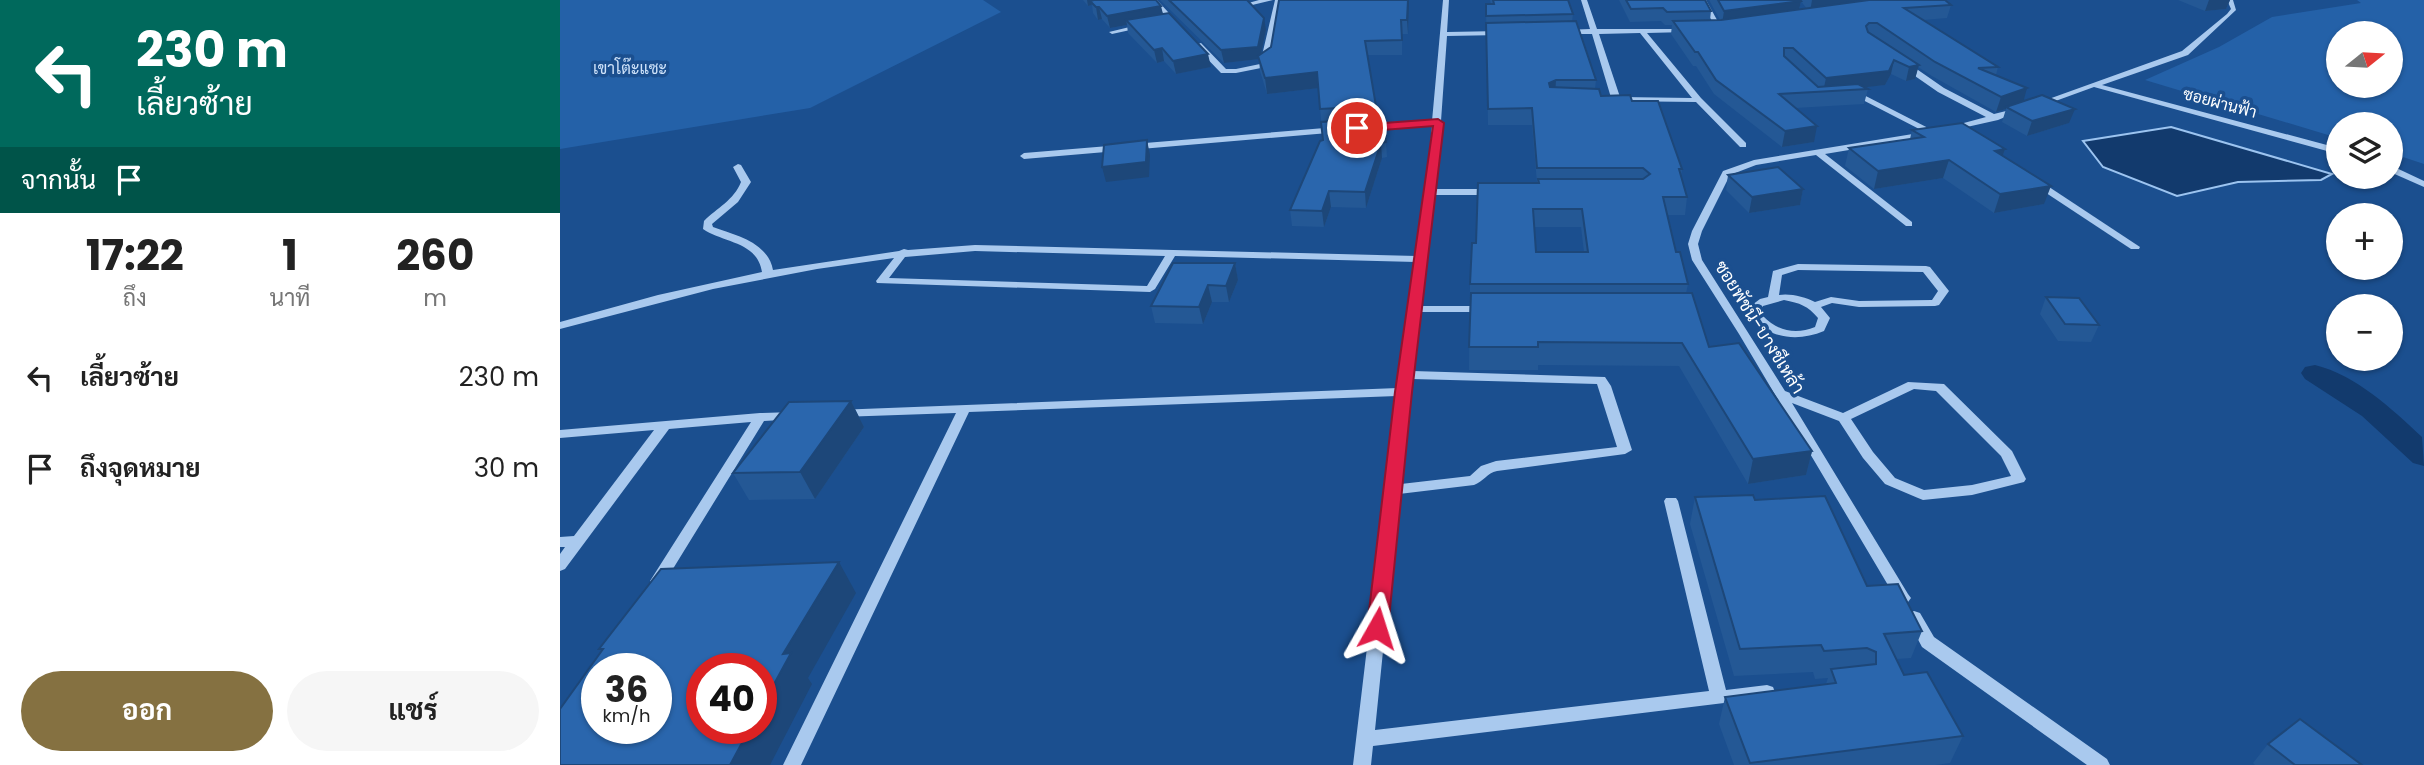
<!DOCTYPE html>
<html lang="th">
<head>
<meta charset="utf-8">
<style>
	:root { --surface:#fff; --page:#f6f6f6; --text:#222; --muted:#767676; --accent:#857141 }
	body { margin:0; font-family:Poppins,Sarabun,sans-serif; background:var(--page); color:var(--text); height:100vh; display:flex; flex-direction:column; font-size:26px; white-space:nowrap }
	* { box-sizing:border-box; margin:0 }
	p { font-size:23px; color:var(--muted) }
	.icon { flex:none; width:38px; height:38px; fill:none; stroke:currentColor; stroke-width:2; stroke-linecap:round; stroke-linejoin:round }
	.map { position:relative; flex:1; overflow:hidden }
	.panel { display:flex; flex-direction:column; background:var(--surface); width:560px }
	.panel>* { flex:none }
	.banner { background:#00695c; color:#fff; overflow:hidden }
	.needle { width:46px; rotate:72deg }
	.tools { position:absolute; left:1766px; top:21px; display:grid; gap:14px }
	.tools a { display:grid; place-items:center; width:77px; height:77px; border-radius:50%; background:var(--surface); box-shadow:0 2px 5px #0004; font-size:35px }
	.speed { position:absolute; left:21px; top:653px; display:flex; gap:14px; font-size:35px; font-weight:700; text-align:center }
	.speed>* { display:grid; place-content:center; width:91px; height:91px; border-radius:50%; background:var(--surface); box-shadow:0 2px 5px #0004; line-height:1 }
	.speed small { font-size:18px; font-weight:400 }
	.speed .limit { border:10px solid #d22; background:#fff; color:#111 }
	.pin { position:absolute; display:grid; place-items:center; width:60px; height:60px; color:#fff; margin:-30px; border:4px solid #fff; border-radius:50%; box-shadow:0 2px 7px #0007 }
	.me { position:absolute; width:77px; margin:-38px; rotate:6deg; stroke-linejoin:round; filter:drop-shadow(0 0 5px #0008) }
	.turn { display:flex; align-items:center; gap:24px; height:147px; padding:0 21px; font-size:32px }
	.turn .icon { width:91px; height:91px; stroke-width:2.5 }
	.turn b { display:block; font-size:49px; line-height:60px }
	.then { display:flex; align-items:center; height:66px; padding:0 21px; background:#0003; gap:14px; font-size:26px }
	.eta { display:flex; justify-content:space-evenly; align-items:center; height:119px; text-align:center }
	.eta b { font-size:42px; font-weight:700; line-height:49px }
	.button { display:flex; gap:14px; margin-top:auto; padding:14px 21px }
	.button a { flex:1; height:80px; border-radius:42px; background:var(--accent); color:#fff; font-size:28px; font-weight:700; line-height:80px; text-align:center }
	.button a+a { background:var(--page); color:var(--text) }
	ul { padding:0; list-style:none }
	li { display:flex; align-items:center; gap:21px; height:91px; padding:0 21px }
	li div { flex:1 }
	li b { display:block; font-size:26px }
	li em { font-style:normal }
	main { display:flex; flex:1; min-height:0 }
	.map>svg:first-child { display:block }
	.green { fill:#2461a8; fill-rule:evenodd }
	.water { fill:#123a6d; stroke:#9cc4f0; stroke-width:2 }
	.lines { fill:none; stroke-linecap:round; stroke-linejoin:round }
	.canal { fill:#123a6d; fill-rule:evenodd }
	.minor { fill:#a9c9ee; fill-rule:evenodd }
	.wall { fill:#245895; fill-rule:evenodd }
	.shaded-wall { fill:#1d4779 }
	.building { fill:#2a66ad; stroke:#1d4779; stroke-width:2; fill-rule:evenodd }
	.route { fill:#e11d48; stroke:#92132f; stroke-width:2 }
	.labels { text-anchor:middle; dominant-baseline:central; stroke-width:7; stroke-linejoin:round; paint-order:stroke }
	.far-park-label { font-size:16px; fill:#cfe3fa; stroke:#1b4f8f }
	.far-street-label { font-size:16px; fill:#fff; stroke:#1b4f8f }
	.street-label { font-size:18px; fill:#fff; stroke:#1b4f8f }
</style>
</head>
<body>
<main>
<section class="panel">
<div class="banner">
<div class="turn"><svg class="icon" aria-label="left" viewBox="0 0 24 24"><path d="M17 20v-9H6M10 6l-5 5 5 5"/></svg><div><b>230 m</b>เลี้ยวซ้าย</div></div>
<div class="then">จากนั้น<svg class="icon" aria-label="arrive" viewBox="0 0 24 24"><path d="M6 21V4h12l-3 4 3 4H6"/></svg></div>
</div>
<div class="eta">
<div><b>17:22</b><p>ถึง</p></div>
<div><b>1</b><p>นาที</p></div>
<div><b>260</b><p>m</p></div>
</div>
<ul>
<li><svg class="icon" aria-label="left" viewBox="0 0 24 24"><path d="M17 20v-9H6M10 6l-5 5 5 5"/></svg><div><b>เลี้ยวซ้าย</b></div><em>230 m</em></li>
<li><svg class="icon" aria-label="arrive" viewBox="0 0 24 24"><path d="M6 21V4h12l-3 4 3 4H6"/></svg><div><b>ถึงจุดหมาย</b></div><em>30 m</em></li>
</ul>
<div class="button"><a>ออก</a><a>แชร์</a></div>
</section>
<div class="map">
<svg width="1864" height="765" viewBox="0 0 1864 765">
	<rect width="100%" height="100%" fill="#1b4f8f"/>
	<g class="green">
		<path d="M 0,0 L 423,0 L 441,12 L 250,108 L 0,149 Z"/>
		<path d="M 1797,0 L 1864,0 L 1864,164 L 1831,153 L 1830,124 L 1778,124 L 1778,138 L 1585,80 L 1659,47 L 1712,17 L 1801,3 ZM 1778,33 L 1830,33 L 1830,86 L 1778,86 Z"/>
	</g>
	<path class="water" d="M 1611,127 L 1772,174 L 1761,180 L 1678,182 L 1617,196 L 1543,167 L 1523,141 Z"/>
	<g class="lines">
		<path class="canal" d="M 1755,365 C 1796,375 1832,409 1862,437 L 1864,466 L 1853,463 L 1802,416 L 1745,379 L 1741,373 L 1745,367 Z"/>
		<g class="minor">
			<path d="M 590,0 L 597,0 L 619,24 L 619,26 L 615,26 Z"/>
			<path d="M 699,0 L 713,0 L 688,6 L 685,4 Z"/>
			<path d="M 715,0 L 721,0 L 706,67 L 676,73 L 661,73 L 634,45 L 641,43 L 666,69 L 676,69 L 700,64 Z"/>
			<path d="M 883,0 L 889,0 L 887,32 L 941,31 L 944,33 L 941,35 L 887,36 L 881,121 L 882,123 L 880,125 L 876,189 L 934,189 L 939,192 L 934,195 L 875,195 L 861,306 L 925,306 L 931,309 L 925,312 L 860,312 L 853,371 L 1045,377 L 1051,386 L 1072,450 L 1065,454 L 937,471 C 927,473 923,482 914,485 L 839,494 L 815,730 L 1149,691 L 1104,501 L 1106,498 L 1116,498 L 1118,501 L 1166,690 L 1207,685 L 1213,687 L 1215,692 L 1213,697 L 813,746 L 811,765 L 793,765 L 837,396 L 409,412 L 241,765 L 223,765 L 396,413 L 280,417 L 276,416 L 274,413 L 276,410 L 838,388 L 856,262 L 615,256 L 595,289 L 590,292 L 317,283 L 316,281 L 334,258 L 257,269 L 153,289 L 0,329 L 0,322 L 98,295 L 202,272 C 197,241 163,243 143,229 L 144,221 C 157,208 174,200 181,182 L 173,167 L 178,164 L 181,165 L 191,182 L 178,202 L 152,224 L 153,227 C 175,235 208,242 213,270 L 339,251 L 344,249 L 348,250 L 415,245 L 857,256 L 866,192 L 872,126 L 805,131 L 801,128 L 805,125 L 872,121 ZM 415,251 L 605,256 L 587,286 L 329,278 L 345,257 ZM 852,379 L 1037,384 L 1057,447 L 936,461 L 921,466 L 910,476 L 841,484 Z"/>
			<path d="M 1021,0 L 1027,0 L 1037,29 L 1129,29 L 1129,31 L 1127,32 L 1087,33 L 1141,98 L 1186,143 L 1186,147 L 1180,147 L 1136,102 L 1052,101 L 1032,34 L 1005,34 L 1002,32 L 1005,30 L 1030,29 ZM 1080,33 L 1132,98 L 1060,97 L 1039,34 Z"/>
			<path d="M 1140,0 L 1146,0 L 1162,29 L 1161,30 L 1157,30 Z"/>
			<path d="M 1667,0 L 1673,0 L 1676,10 L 1628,55 L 1542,85 L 1778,148 L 1778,154 L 1534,87 L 1479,107 L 1472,105 L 1622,51 L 1667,14 L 1671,9 Z"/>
			<path d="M 582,24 L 584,25 L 584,27 L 552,34 L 549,32 Z"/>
			<path d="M 1342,63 L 1348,63 L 1384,88 L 1434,114 L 1458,108 L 1462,110 L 1438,120 L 1389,131 L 1389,127 L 1426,117 L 1378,92 L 1342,67 Z"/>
			<path d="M 1296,91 L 1376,132 L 1367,137 L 1265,154 L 1352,222 L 1352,226 L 1346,226 L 1256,155 L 1196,165 L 1170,175 L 1142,231 L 1138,244 L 1142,260 L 1225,391 L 1283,413 L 1348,382 L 1384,384 L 1452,451 L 1466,479 L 1464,482 L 1412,495 L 1363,500 L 1358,498 L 1325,484 L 1303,458 L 1279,421 L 1232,403 L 1348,594 L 1351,598 L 1348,602 L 1343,604 L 1338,602 L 1179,334 L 1132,260 L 1128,244 L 1132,231 L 1163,171 L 1194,160 L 1365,132 L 1295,96 L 1291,96 L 1287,94 ZM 1354,389 L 1376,391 L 1441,456 L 1451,476 L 1412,485 L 1364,490 L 1335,478 L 1313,452 L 1291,419 Z"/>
			<path d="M 777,127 L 781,130 L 780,132 L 464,159 L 460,156 L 464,153 Z"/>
			<path d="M 1830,165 L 1864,181 L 1864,187 L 1830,172 Z"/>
			<path d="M 1477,180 L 1480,181 L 1580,247 L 1579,249 L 1571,249 L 1474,185 L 1472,183 Z"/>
			<path d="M 1238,264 L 1366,266 L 1370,267 L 1389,291 L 1379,305 L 1375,306 L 1299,307 L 1272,303 L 1261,307 L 1270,318 L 1264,331 C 1238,342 1210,339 1191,317 L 1192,305 L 1200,299 L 1208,297 L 1213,271 ZM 1238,270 L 1363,272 L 1378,291 L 1372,300 L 1299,301 L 1271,297 L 1255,302 C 1245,297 1230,293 1219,295 L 1222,275 ZM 1224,300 C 1240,303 1248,306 1258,318 L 1255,327 C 1236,335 1217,331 1203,316 L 1203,306 Z"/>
			<path d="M 234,412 L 239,413 L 240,416 L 239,419 L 204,421 L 103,585 L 98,587 L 93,585 L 90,581 L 191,422 L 109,429 L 5,569 L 0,571 L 0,554 L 5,547 L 0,547 L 0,537 L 14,536 L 94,430 L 0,438 L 0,430 L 200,413 Z"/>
			<path d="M 1354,611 L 1360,613 L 1374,637 L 1547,759 L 1550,765 L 1527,765 L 1362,647 L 1346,617 L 1348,613 Z"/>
		</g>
	</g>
	<g class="wall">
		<path d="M 523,0 L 596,0 L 603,14 L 651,67 L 616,74 L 604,61 L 597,63 L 568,33 L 567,25 L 550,28 L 542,19 L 538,20 L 533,13 L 532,5 L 528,6 Z"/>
		<path d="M 600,0 L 687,0 L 706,30 L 701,54 L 849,0 L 848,34 L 842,34 L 842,55 L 808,55 L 816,106 L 817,118 L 826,142 L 827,157 L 822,158 L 806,208 L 771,207 L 764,227 L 732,226 L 730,210 L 763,140 L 758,88 L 707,94 L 700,71 L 699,59 L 664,63 Z"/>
		<path d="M 930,0 L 1008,0 L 1013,14 L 1012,22 L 1036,80 L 1035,89 L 1041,96 L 1072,101 L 1122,169 L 1121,176 L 1127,197 L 1125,215 L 1107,215 L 1116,252 L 1128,284 L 1126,293 L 1149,347 L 1252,451 L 1246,475 L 1188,484 L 1119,366 L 978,365 L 978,370 L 909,370 L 910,284 L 916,243 L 977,183 L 972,125 L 928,125 L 926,4 L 931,4 ZM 974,227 L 1021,227 L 1024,252 L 976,252 Z"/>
		<path d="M 1059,0 L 1145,0 L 1151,11 L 1150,20 L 1160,20 L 1149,0 L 1240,0 L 1241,1 L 1239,10 L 1247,9 L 1240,0 L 1385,0 L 1391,5 L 1387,18 L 1363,20 L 1438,67 L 1436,75 L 1463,101 L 1509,123 L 1467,136 L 1442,122 L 1446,109 L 1436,112 L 1372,76 L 1358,67 L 1355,79 L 1346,81 L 1331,74 L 1325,85 L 1304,87 L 1308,89 L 1304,104 L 1235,108 L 1254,142 L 1222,147 L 1154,94 L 1136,66 L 1133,66 L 1111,34 L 1112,25 L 1105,25 L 1101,21 L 1070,22 Z"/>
		<path d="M 1618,0 L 1670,0 L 1666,9 L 1645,11 Z"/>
		<path d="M 1352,130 L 1445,149 L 1443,155 L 1484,204 L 1434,213 L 1383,178 L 1314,189 L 1285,166 L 1289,148 L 1350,139 Z"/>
		<path d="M 1168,175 L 1243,189 L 1240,205 L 1189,213 L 1166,190 Z"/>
		<path d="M 675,263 L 678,280 L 669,302 L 652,302 L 643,324 L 595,323 L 591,306 Z"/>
		<path d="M 1486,297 L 1539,325 L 1531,342 L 1498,341 L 1480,314 Z"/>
		<path d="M 291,401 L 304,427 L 255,499 L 189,500 L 173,473 Z"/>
		<path d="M 1135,497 L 1195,500 L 1307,586 L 1362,631 L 1351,658 L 1337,659 L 1344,675 L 1403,736 L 1390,763 L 1375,765 L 1174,765 L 1159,724 L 1165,697 L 1266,684 L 1268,678 L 1255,679 L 1253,672 L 1174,676 L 1130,524 Z"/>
		<path d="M 1708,744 L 1802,765 L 1695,765 L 1693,763 Z"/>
	</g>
	<g class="shaded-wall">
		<path d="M 527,0 L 558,0 L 530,1 L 532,5 L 528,6 Z"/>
		<path d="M 848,0 L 849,0 L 849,3 L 848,34 L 847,20 Z"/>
		<path d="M 1252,0 L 1326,0 L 1250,12 Z"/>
		<path d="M 1649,0 L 1670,0 L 1666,9 L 1645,11 Z"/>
		<path d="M 1241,1 L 1238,14 L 1162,24 L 1164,11 Z"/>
		<path d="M 601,6 L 604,18 L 566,20 L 567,25 L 550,28 L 547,16 Z"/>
		<path d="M 536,7 L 539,7 L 542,19 L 538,20 Z"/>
		<path d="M 704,18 L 706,30 L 700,59 L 664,63 L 661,50 Z"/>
		<path d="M 602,48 L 604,61 L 597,63 L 594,50 Z"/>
		<path d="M 648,54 L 651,67 L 616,74 L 613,61 Z"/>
		<path d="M 1334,60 L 1331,74 L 1325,85 L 1263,92 L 1266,78 Z"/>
		<path d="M 1359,65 L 1355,79 L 1346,81 L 1349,67 Z"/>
		<path d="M 757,72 L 759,88 L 707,94 L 705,78 Z"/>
		<path d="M 996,80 L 995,95 L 989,99 L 989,83 Z"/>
		<path d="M 1467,88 L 1463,103 L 1446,107 L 1446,109 L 1436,112 L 1441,97 Z"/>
		<path d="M 1515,109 L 1509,123 L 1467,136 L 1472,121 Z"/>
		<path d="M 1257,126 L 1254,142 L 1222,147 L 1225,131 Z"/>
		<path d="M 587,140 L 590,155 L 589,177 L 546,182 L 542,167 Z"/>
		<path d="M 821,143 L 822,158 L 806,208 L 805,192 Z"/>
		<path d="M 1445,149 L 1439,167 L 1435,151 Z"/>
		<path d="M 1389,160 L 1383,178 L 1314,189 L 1318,171 Z"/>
		<path d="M 1491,186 L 1484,204 L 1434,213 L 1440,194 Z"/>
		<path d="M 1243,189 L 1240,205 L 1189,213 L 1192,197 Z"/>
		<path d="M 769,191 L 771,207 L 764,227 L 762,211 Z"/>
		<path d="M 675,263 L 678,280 L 669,302 L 666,286 Z"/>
		<path d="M 648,285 L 652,302 L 643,324 L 639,307 Z"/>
		<path d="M 291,401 L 304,427 L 255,499 L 240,472 Z"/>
		<path d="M 1252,451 L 1246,475 L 1188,484 L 1193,459 Z"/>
		<path d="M 279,562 L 296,593 L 248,678 L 252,684 L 210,765 L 170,765 L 190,728 L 201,728 L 201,708 L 223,654 Z"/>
	</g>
	<g class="building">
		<path d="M 534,0 L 596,0 L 601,6 L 547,16 L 539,7 L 536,7 L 530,1 Z"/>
		<path d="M 609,0 L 687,0 L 704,18 L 698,47 L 661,50 Z"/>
		<path d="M 719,0 L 848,0 L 847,20 L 841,20 L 842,40 L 805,41 L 816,106 L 760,109 L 757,72 L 705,78 L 698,56 L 711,47 Z"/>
		<path d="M 933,0 L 1008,0 L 1013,14 L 926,16 L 926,4 L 934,4 Z"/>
		<path d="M 1066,0 L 1145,0 L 1151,11 L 1107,12 L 1103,8 L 1071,9 Z"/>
		<path d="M 1158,0 L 1240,0 L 1241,1 L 1164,11 Z"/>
		<path d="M 1309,0 L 1385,0 L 1391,5 L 1344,8 L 1438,67 L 1418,68 L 1467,88 L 1441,97 L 1375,62 L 1317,23 L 1309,23 L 1306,26 L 1308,32 L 1359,65 L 1349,67 L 1334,60 L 1329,71 L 1266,78 L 1233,48 L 1224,48 L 1224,56 L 1258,87 L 1298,84 L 1308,89 L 1219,94 L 1257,126 L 1225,131 L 1156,80 L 1138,52 L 1135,52 L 1113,21 L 1161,20 Z"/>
		<path d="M 609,13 L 648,54 L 613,61 L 602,48 L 594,50 L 566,20 Z"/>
		<path d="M 1016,21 L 1036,80 L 996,80 L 989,83 L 990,87 L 1039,89 L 1041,96 L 1070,95 L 1072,101 L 1098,101 L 1122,169 L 1119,169 L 1127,197 L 1103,197 L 1116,252 L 1120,252 L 1128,284 L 910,284 L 912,243 L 916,243 L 918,183 L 979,183 L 978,179 L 1083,179 L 1090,174 L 1083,168 L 977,168 L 972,108 L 928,109 L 926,23 ZM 973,209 L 1022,209 L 1028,252 L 976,252 Z"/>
		<path d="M 1482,95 L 1515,109 L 1472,121 L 1446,107 Z"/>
		<path d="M 820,118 L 826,142 L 821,143 L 805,192 L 769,191 L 762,211 L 730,210 L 760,141 L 763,140 L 761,122 Z"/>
		<path d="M 1402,123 L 1445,149 L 1435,151 L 1491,186 L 1440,194 L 1389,160 L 1318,171 L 1289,148 L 1364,137 L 1352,130 Z"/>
		<path d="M 587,140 L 586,162 L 542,167 L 544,145 Z"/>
		<path d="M 1218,167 L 1243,189 L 1192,197 L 1168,175 Z"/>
		<path d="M 613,263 L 675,263 L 666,286 L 648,285 L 639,307 L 591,306 Z"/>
		<path d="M 911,293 L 1132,293 L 1149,347 L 1179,343 L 1252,451 L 1193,459 L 1122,343 L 978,342 L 978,347 L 909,347 Z"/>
		<path d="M 1486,297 L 1519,298 L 1539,325 L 1505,324 Z"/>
		<path d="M 291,401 L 240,472 L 173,473 L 229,402 Z"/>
		<path d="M 1193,495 L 1195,500 L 1265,496 L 1307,586 L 1338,584 L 1362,631 L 1324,634 L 1344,675 L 1367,672 L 1403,736 L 1190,763 L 1165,697 L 1276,683 L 1271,669 L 1316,664 L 1316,652 L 1307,648 L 1264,651 L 1261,645 L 1180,649 L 1135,497 Z"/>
		<path d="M 279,562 L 223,654 L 231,653 L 201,708 L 201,668 L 142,668 L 142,728 L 190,728 L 170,765 L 0,765 L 0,709 L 43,649 L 39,649 L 101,569 ZM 37,668 L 96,668 L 96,728 L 37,728 Z"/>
		<path d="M 1740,719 L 1802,765 L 1735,765 L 1708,744 Z"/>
	</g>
	<path class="route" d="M 878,119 L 884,123 L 852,392 L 828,628 L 825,634 L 817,637 L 810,634 L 807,628 L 835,392 L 873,126 L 797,132 L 791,128 L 797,125 Z"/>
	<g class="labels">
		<g class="far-park-label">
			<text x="70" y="68">เขาโต๊ะแซะ</text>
		</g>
		<g class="far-street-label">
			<text transform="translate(1660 103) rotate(15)">ซอยผ่านฟ้า</text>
		</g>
		<g class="street-label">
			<text transform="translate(1200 327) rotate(58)">ซอยพัชนี-บางชีเหล้า</text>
		</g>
	</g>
</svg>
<div class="tools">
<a><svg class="needle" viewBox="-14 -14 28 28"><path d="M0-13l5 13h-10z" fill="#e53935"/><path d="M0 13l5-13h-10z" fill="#767676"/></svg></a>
<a><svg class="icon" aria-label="layers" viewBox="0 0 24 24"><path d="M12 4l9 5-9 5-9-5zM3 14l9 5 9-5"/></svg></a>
<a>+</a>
<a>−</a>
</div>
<div class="speed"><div>36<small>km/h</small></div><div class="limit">40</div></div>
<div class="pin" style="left:797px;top:128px;background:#d93025"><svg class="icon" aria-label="arrive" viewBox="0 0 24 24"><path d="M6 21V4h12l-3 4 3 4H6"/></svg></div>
<svg class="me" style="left:817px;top:628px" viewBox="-20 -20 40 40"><path d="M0-17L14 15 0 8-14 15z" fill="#e11d48" stroke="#fff" stroke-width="4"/></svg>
</div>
</main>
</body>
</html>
